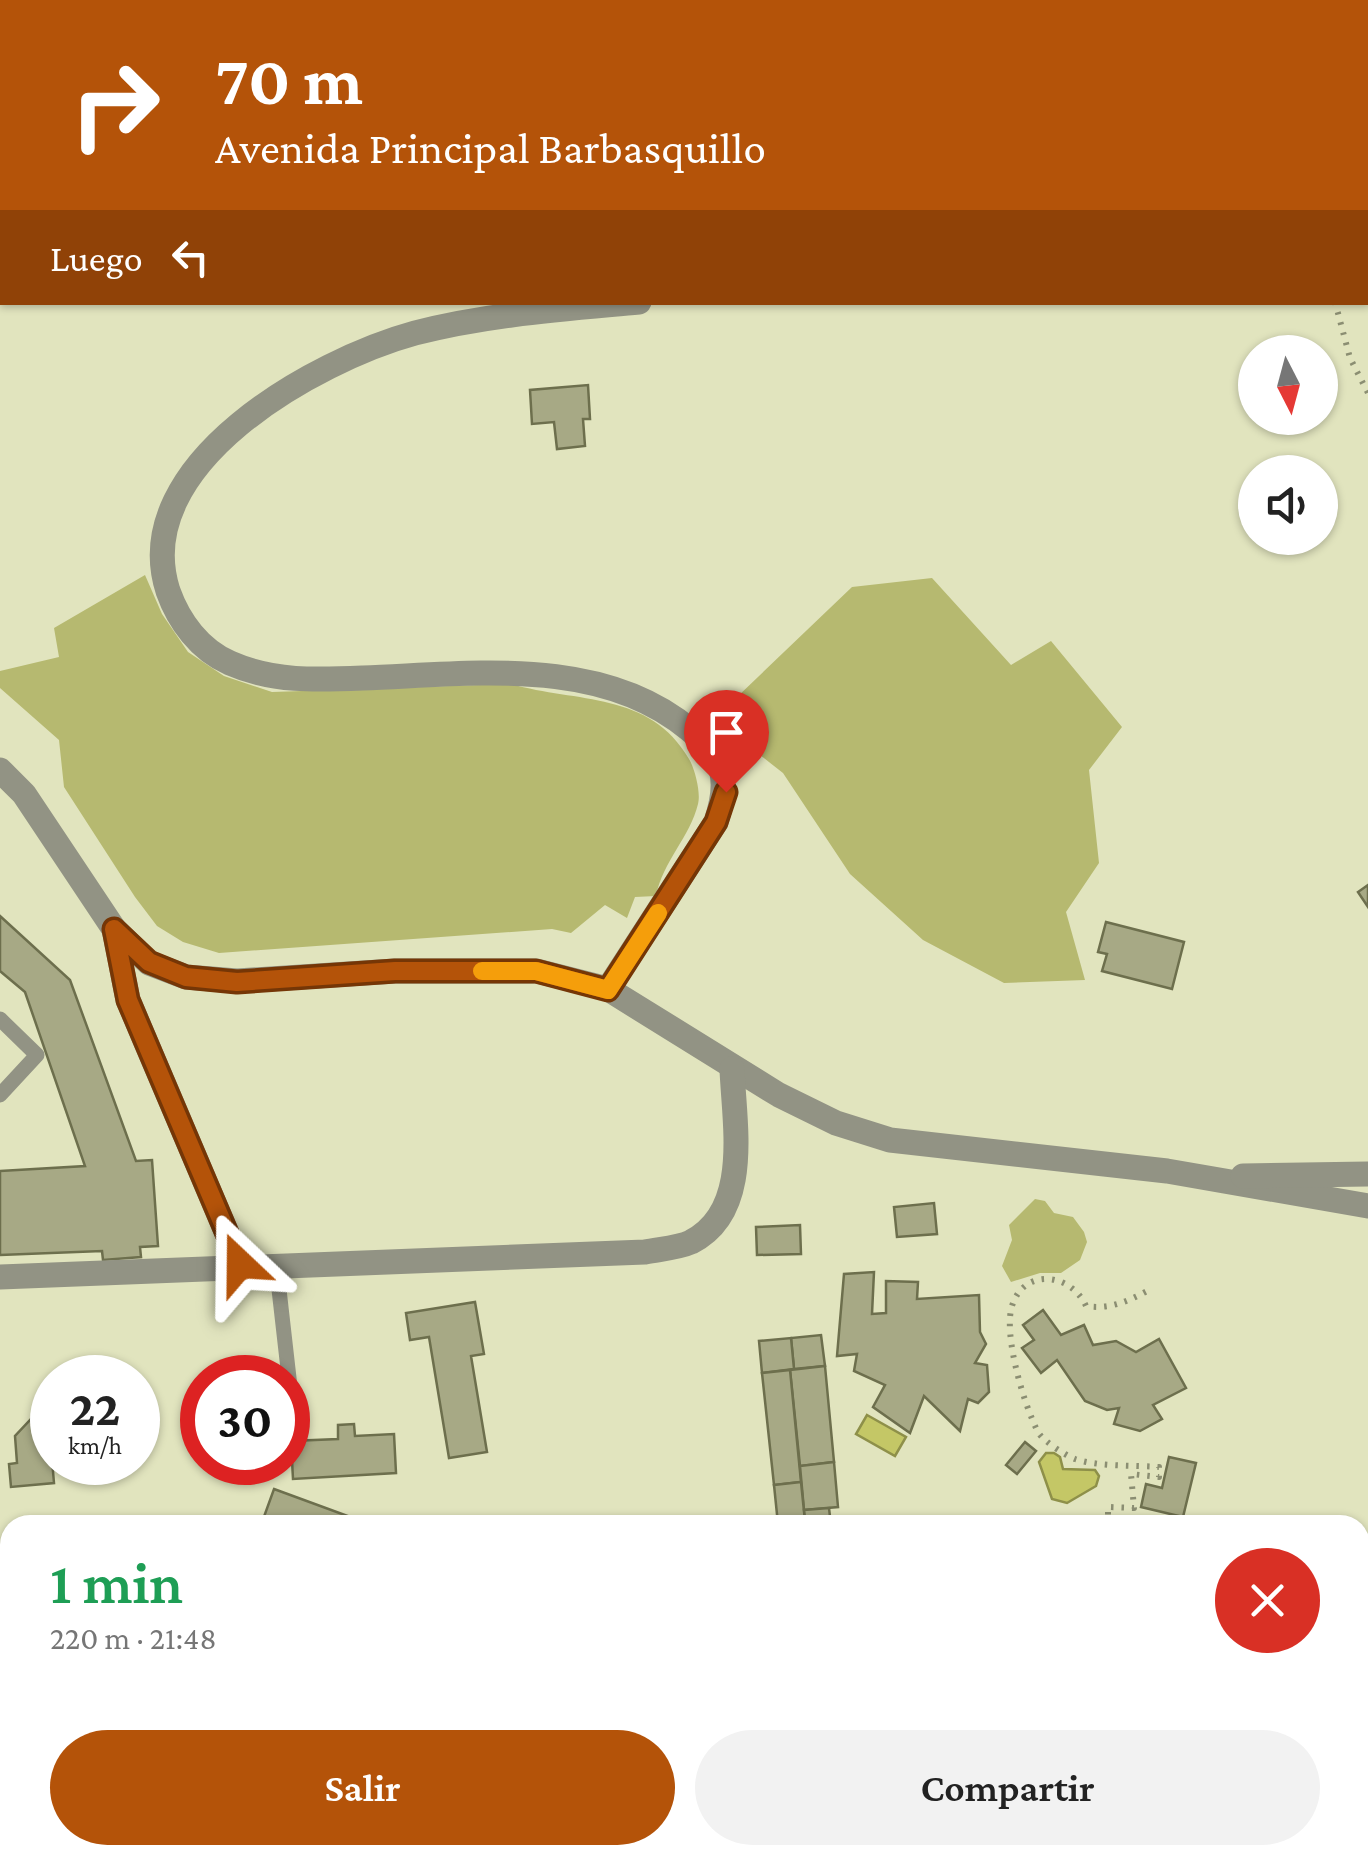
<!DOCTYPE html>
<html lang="es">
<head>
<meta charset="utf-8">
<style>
	:root { --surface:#fff; --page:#f2f2f2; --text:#222; --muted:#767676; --accent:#b45309 }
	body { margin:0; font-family:"Crimson Pro",serif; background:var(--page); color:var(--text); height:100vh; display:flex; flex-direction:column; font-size:38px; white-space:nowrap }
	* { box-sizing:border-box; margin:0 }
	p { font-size:32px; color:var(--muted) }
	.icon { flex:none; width:55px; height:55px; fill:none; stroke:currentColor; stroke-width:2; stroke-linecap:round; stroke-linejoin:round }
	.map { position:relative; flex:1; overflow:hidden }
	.sheet { position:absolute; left:0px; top:1515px; width:1370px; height:350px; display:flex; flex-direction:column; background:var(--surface); border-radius:30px 30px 0 0; box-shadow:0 2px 8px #0004 }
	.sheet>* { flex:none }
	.hud { position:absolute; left:0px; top:0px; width:1370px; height:305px; box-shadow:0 2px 8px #0004; background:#b45309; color:#fff; overflow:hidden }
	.needle { width:65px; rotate:174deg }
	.buttons { position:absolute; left:1238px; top:335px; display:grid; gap:20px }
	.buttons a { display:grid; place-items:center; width:100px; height:100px; border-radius:50%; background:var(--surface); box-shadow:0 2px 8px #0004; font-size:50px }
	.speed { position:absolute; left:30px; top:1355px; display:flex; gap:20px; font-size:50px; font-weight:700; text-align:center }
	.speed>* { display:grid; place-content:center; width:130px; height:130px; border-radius:50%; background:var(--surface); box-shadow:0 2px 8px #0004; line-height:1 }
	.speed small { font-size:25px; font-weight:400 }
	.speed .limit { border:15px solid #d22; background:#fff; color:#111 }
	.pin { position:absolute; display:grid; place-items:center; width:85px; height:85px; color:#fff; margin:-102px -42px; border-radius:50% 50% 50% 0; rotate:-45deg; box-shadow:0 0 10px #0007 }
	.pin .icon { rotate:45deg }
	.me { position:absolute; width:110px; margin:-55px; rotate:337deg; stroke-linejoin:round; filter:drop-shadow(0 0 8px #0008) }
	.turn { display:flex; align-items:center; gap:35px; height:210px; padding:0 50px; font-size:45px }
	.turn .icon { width:130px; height:130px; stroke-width:2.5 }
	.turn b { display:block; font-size:70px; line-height:85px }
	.then { display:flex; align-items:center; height:95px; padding:0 50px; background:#0003; gap:20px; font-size:38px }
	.round { display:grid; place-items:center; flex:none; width:105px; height:105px; border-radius:52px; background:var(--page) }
	.head { display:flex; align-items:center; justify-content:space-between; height:170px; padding:0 50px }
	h1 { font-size:60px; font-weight:600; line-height:75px; color:#1e9e55 }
	.primary-button { display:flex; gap:20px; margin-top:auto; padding:20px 50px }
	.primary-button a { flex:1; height:115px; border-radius:60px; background:var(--accent); color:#fff; font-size:40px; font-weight:600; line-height:115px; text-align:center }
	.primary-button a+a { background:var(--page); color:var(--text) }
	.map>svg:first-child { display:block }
	.green { fill:#b6b970 }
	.water { fill:#c4c766; stroke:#8e9049; stroke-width:2.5 }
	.building { fill:#a7a985; stroke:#6d6f4d; stroke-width:2.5 }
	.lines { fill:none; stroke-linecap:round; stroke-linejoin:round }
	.path { stroke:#8b8e72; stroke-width:6; stroke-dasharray:2.5 8; stroke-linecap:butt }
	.service { stroke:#929384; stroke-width:15 }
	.minor { stroke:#929384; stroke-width:25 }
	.route-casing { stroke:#753606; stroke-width:25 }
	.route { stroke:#b45309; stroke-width:18 }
	.slow { stroke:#f59e0b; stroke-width:18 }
</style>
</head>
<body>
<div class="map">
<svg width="1368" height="1865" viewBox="0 0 1368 1865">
	<rect width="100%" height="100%" fill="#e1e4be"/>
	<g class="green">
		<path d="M 145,575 L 162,614 L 188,652 L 224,676 L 272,692 L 511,684 C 577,703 650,691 689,759 C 695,769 701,793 698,804 C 690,837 663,861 656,896 L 635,897 L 627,918 L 605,905 L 571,933 L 552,929 L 219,953 L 183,942 L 157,926 L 135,897 L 64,787 L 59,740 L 0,688 L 0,671 L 59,657 L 54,628 Z"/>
		<path d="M 932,578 L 1011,665 L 1051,641 L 1122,727 L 1089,770 L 1099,863 L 1066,912 L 1085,980 L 1004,983 L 923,940 L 850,874 L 783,773 L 714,719 L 852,587 Z"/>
		<path d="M 1035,1199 L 1045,1201 L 1054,1213 L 1073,1217 L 1084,1232 L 1087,1242 L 1080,1260 L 1061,1273 L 1040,1273 L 1011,1282 L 1002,1266 L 1012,1240 L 1009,1225 Z"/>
	</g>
	<g class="water">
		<path d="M 867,1415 L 906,1437 L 895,1456 L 856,1434 Z"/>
		<path d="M 1054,1453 L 1060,1457 L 1063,1469 L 1095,1470 L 1099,1476 L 1096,1486 L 1067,1503 L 1052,1499 L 1039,1462 L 1046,1453 Z"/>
		<path d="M 10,1575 L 10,1855 L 1360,1855 L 1360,1642 L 1368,1646 L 1368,1865 L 0,1865 L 0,1576 Z"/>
	</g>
	<g class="building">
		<path d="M 110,0 L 171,0 L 175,2 L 108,2 Z"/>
		<path d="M 588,385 L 590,419 L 583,419 L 585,446 L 557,449 L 554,422 L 532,424 L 530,390 Z"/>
		<path d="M 1368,885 L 1368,907 L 1358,892 Z"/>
		<path d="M 0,916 L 70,980 L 136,1161 L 152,1160 L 158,1246 L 140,1247 L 141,1257 L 103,1260 L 102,1251 L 0,1255 L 0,1171 L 85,1166 L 25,992 L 0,971 Z"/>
		<path d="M 1106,922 L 1184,942 L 1172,989 L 1102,971 L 1107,954 L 1098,952 Z"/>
		<path d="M 934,1203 L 937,1234 L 897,1237 L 894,1207 Z"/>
		<path d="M 800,1225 L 801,1254 L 757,1255 L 756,1227 Z"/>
		<path d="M 874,1272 L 872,1314 L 886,1313 L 886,1281 L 918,1282 L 917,1299 L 979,1295 L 980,1332 L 986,1344 L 975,1363 L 987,1365 L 989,1392 L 978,1403 L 968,1399 L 960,1431 L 924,1396 L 910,1433 L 873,1407 L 885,1385 L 854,1371 L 857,1354 L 837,1356 L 844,1274 Z"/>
		<path d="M 475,1302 L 484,1354 L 471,1356 L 487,1452 L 449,1458 L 429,1337 L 410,1340 L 406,1313 Z"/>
		<path d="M 1043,1310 L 1061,1335 L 1084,1325 L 1093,1345 L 1116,1341 L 1136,1352 L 1159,1339 L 1186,1388 L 1153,1405 L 1162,1419 L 1140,1431 L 1114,1424 L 1119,1408 L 1107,1410 L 1085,1401 L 1057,1360 L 1041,1373 L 1022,1348 L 1034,1340 L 1023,1325 Z"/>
		<path d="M 821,1335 L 825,1366 L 794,1369 L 791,1338 Z"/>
		<path d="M 791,1338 L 794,1369 L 762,1373 L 759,1341 Z"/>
		<path d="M 825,1366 L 834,1462 L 800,1466 L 790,1370 Z"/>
		<path d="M 790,1370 L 801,1482 L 774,1485 L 762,1373 Z"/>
		<path d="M 47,1402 L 54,1483 L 11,1487 L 9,1464 L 17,1463 L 15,1436 Z"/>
		<path d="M 354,1424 L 355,1436 L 394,1434 L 396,1473 L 293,1479 L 291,1441 L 338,1439 L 338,1425 Z"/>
		<path d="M 1025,1442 L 1036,1451 L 1017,1474 L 1006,1465 Z"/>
		<path d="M 1169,1457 L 1196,1463 L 1183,1517 L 1141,1507 L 1146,1484 L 1162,1488 Z"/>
		<path d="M 834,1462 L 838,1507 L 804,1510 L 800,1466 Z"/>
		<path d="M 801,1482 L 805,1521 L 778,1524 L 774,1485 Z"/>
		<path d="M 274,1489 L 372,1525 L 261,1525 Z"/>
		<path d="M 829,1508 L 831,1525 L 806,1525 L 804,1510 Z"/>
	</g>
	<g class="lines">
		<g class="path">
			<path d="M 5,2 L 6,0"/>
			<path d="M 1313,2 L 1313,0"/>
			<path d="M 0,12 L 2,7"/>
			<path d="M 1335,302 L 1350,358 L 1368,393"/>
			<path d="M 1108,1525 L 1108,1507 L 1134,1508 L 1131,1474 L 1159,1477 L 1159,1467 C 1133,1465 1099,1467 1075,1459 C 1065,1455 1043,1441 1038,1432 C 1024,1405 1003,1335 1012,1306 C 1024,1267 1071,1273 1086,1306 C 1111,1310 1130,1300 1151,1289"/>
		</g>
		<g class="service">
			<path d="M 0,1019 L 37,1055 L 0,1095"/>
			<path d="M 276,1263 L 294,1422"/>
		</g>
		<g class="minor">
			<path d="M 0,770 L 24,794 L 114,929 L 149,963 L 186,977 L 237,981 L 395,971 L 537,971 L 608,989 L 779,1095 L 836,1123 L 890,1140 L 1167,1171 L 1368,1206"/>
			<path d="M 114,929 L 128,1000 L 240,1264"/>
			<path d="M 608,989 L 716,822 C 730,780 725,758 690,730 C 601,655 471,674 363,678 C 317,680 273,682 230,663 C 200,650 179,622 168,591 C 127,464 316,360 415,333 C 489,314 564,309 639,302"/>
			<path d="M 1243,1176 L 1368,1174"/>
			<path d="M 0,1277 L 645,1252 C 659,1249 678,1248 691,1242 C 752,1211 734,1124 732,1069"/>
		</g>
	</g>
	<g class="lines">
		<g class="route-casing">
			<path id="route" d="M 240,1264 L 128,1000 L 114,929 L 149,962 L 186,977 L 237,982 L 395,971 L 536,971 L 608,990 L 716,822 L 726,792"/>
		</g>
		<use href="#route" class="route"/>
		<path class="slow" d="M 482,971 L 536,971 L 608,990 L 658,913"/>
	</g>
</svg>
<div class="buttons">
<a><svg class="needle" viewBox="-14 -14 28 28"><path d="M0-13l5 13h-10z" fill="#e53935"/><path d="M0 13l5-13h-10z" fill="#767676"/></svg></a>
<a><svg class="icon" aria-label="sound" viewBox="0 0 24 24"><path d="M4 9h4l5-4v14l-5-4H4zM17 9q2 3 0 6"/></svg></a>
</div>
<div class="speed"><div>22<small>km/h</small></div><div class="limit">30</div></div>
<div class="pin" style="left:726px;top:792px;background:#d93025"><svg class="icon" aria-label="arrive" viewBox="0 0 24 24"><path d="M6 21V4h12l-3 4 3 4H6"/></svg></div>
<svg class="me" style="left:240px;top:1264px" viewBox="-20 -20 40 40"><path d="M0-17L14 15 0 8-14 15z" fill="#b45309" stroke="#fff" stroke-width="4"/></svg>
<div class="hud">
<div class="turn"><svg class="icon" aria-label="right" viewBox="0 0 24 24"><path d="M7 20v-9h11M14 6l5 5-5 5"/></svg><div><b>70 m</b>Avenida Principal Barbasquillo</div></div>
<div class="then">Luego<svg class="icon" aria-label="left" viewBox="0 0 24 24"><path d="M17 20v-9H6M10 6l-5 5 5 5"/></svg></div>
</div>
<section class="sheet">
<div class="head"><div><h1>1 min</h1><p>220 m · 21:48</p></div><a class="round" style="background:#d93025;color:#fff"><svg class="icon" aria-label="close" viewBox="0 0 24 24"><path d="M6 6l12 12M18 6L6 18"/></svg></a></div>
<div class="primary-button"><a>Salir</a><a>Compartir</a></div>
</section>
</div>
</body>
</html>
